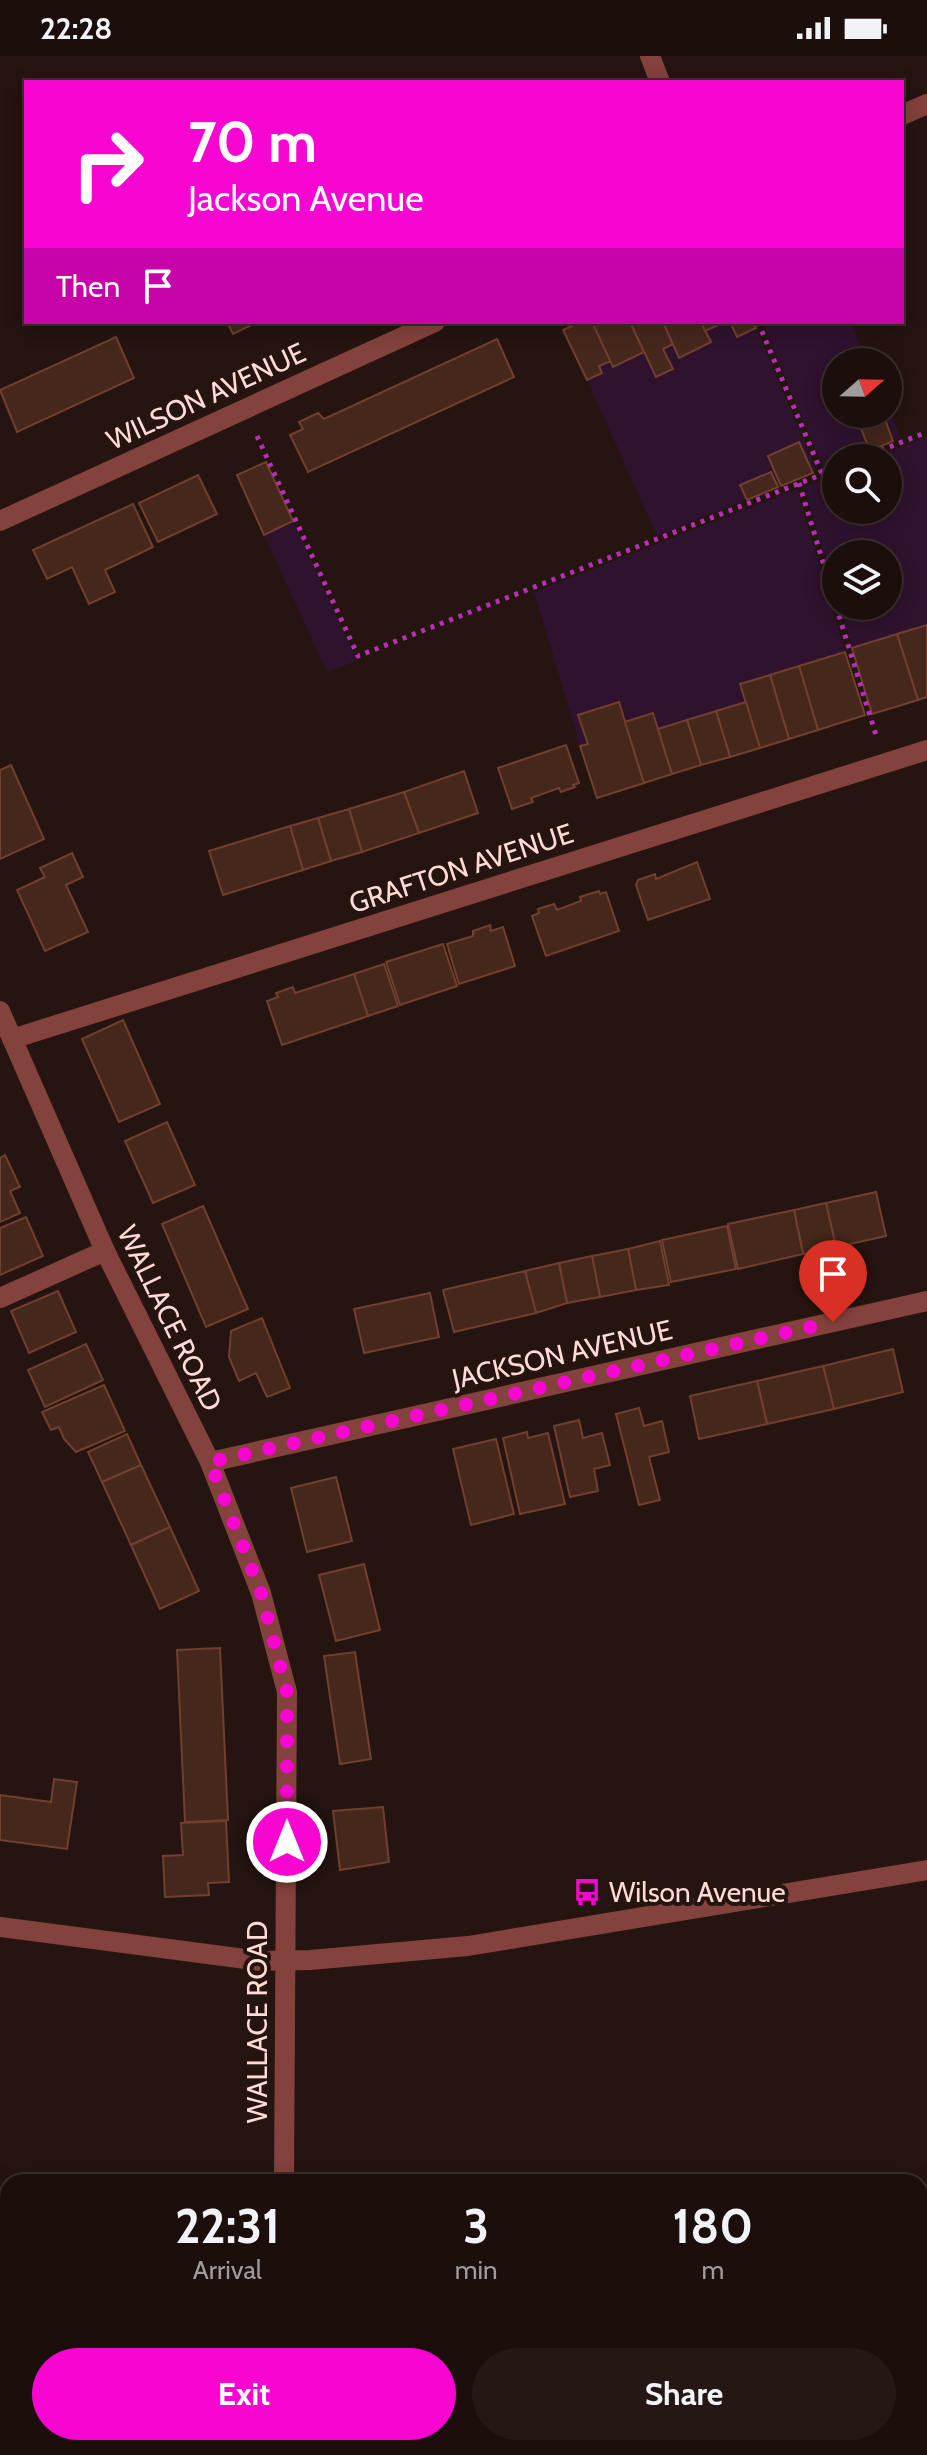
<!DOCTYPE html>
<html lang="en">
<head>
<meta charset="utf-8">
<style>
	:root { --surface:#1c0f0b; --page:#251814; --text:#f1f3f6; --muted:#a09c9d; --line:#3a2f2c; --accent:#f905d2 }
	body { margin:0; font-family:Cabin,sans-serif; background:var(--page); color:var(--text); height:100vh; display:flex; flex-direction:column; font-size:30px; white-space:nowrap }
	* { box-sizing:border-box; margin:0 }
	p { font-size:26px; color:var(--muted) }
	.icon { flex:none; width:44px; height:44px; fill:none; stroke:currentColor; stroke-width:2; stroke-linecap:round; stroke-linejoin:round }
	.map { position:relative; flex:1; overflow:hidden }
	.panel { position:absolute; left:0px; top:2118px; width:928px; height:282px; display:flex; flex-direction:column; background:var(--surface); border-radius:24px 24px 0 0; box-shadow:0 4px 20px #0003,0 0 0 2px var(--line) }
	.panel>* { flex:none }
	.hud { position:absolute; left:24px; top:24px; width:880px; height:244px; border-radius:0px; box-shadow:0 4px 20px #0003,0 0 0 2px var(--line); background:#f905d2; color:#fff; overflow:hidden }
	.needle { width:52px; rotate:70deg }
	.buttons { position:absolute; left:822px; top:292px; display:grid; gap:16px }
	.buttons a { display:grid; place-items:center; width:80px; height:80px; border-radius:50%; background:var(--surface); box-shadow:0 4px 20px #0003,0 0 0 2px var(--line); font-size:40px }
	.pin { position:absolute; display:grid; place-items:center; width:68px; height:68px; color:#fff; margin:-82px -34px; border-radius:50% 50% 50% 0; rotate:-45deg; box-shadow:0 0 8px #0007 }
	.pin .icon { rotate:45deg }
	.me { position:absolute; width:88px; margin:-44px; rotate:0deg; stroke-linejoin:round; filter:drop-shadow(0 0 6px #0008) }
	.turn { display:flex; align-items:center; gap:28px; height:168px; padding:0 32px; font-size:36px }
	.turn .icon { width:104px; height:104px; stroke-width:2.5 }
	.turn b { display:block; font-size:56px; line-height:68px }
	.then { display:flex; align-items:center; height:76px; padding:0 32px; background:#0003; gap:16px; font-size:30px }
	.eta { display:flex; justify-content:space-evenly; align-items:center; height:136px; text-align:center }
	.eta b { font-size:48px; font-weight:700; line-height:56px }
	.action { display:flex; gap:16px; margin-top:auto; padding:16px 32px }
	.action a { flex:1; height:92px; border-radius:48px; background:var(--accent); color:#fff; font-size:32px; font-weight:700; line-height:92px; text-align:center }
	.action a+a { background:var(--page); color:var(--text) }
	.status { display:flex; justify-content:space-between; align-items:center; height:56px; padding:0 40px; background:var(--surface); direction:ltr }
	.status svg { height:22px; fill:currentColor }
	.map>svg:first-child { display:block }
	.green { fill:#2f122e }
	.building { fill:#45271c; stroke:#713f2e; stroke-width:2 }
	.lines { fill:none; stroke-linecap:round; stroke-linejoin:round }
	.path { stroke:#b431b4; stroke-width:5; stroke-dasharray:4 6; stroke-linecap:butt }
	.minor { stroke:#83423b; stroke-width:20 }
	.route { stroke:#f905d2; stroke-width:14; stroke-dasharray:0 25.2 }
	.labels { text-anchor:middle; dominant-baseline:central; stroke-width:8; stroke-linejoin:round; paint-order:stroke }
	.street-label { font-size:28px; fill:#fedbd4; stroke:#25140f }
	.poi-label { font-size:28px; fill:#fedbd4; stroke:#25140f; text-anchor:start }
</style>
</head>
<body>
<div class="status"><b>22:28</b><svg viewBox="0 0 49 12"><path d="M0 12V9h3v3zM5 12V6h3v6zM10 12V3h3v9zM15 12V0h3v12zM26 1h20v11H26zM47 4h2v5h-2z"/></svg></div>
<div class="map">
<svg width="927" height="2399" viewBox="0 0 927 2399">
	<rect width="100%" height="100%" fill="#25140f"/>
	<g class="green">
		<path d="M 725,266 L 730,266 L 737,281 L 756,272 L 817,415 L 657,480 L 587,324 L 602,317 L 599,310 L 611,305 L 614,310 L 644,296 L 656,321 L 673,313 L 663,293 L 673,288 L 680,301 L 710,286 L 705,275 Z"/>
		<path d="M 762,266 L 851,266 L 868,306 L 836,306 L 836,358 L 888,358 L 888,352 L 901,382 L 851,402 L 836,402 L 836,407 L 823,412 Z"/>
		<path d="M 927,380 L 927,569 L 852,592 L 839,550 L 888,550 L 888,498 L 836,498 L 836,539 L 804,431 L 836,418 L 836,454 L 888,454 L 888,402 L 874,402 Z"/>
		<path d="M 797,433 L 845,596 L 740,628 L 746,646 L 658,673 L 653,657 L 625,666 L 618,647 L 579,659 L 588,688 L 580,690 L 534,536 Z"/>
		<path d="M 293,465 L 357,605 L 327,616 L 264,479 Z"/>
	</g>
	<g class="building">
		<path d="M 227,266 L 258,266 L 233,278 Z"/>
		<path d="M 581,266 L 592,266 L 611,305 L 599,310 L 602,317 L 587,324 L 563,274 Z"/>
		<path d="M 592,266 L 630,266 L 644,296 L 613,311 Z"/>
		<path d="M 630,266 L 663,266 L 673,288 L 663,293 L 673,313 L 656,321 Z"/>
		<path d="M 663,266 L 701,266 L 711,286 L 679,302 Z"/>
		<path d="M 701,266 L 725,266 L 705,275 Z"/>
		<path d="M 730,266 L 753,266 L 756,272 L 737,281 Z"/>
		<path d="M 116,281 L 134,322 L 17,376 L 0,334 Z"/>
		<path d="M 497,283 L 514,321 L 308,416 L 290,379 L 303,373 L 299,366 L 318,357 L 324,363 Z"/>
		<path d="M 855,358 L 883,358 L 893,385 L 870,395 Z"/>
		<path d="M 799,386 L 813,417 L 781,430 L 768,400 Z"/>
		<path d="M 266,406 L 293,465 L 264,479 L 237,419 Z"/>
		<path d="M 771,416 L 778,431 L 747,444 L 740,429 Z"/>
		<path d="M 198,419 L 217,458 L 158,486 L 139,447 Z"/>
		<path d="M 133,448 L 153,491 L 105,514 L 115,536 L 89,548 L 72,511 L 47,523 L 33,494 Z"/>
		<path d="M 927,569 L 927,641 L 918,644 L 897,578 Z"/>
		<path d="M 897,578 L 918,644 L 872,658 L 852,592 Z"/>
		<path d="M 845,596 L 865,659 L 818,674 L 799,610 Z"/>
		<path d="M 799,610 L 818,674 L 789,683 L 770,619 Z"/>
		<path d="M 770,619 L 789,683 L 760,692 L 740,628 Z"/>
		<path d="M 619,646 L 644,727 L 597,742 L 580,690 L 588,688 L 578,659 Z"/>
		<path d="M 746,646 L 760,692 L 730,701 L 716,655 Z"/>
		<path d="M 716,655 L 730,701 L 701,709 L 687,664 Z"/>
		<path d="M 653,657 L 672,718 L 644,727 L 625,666 Z"/>
		<path d="M 687,664 L 701,709 L 672,718 L 658,673 Z"/>
		<path d="M 566,689 L 579,727 L 573,729 L 575,731 L 561,736 L 559,732 L 531,742 L 533,746 L 512,753 L 498,712 Z"/>
		<path d="M 11,709 L 44,783 L 0,803 L 0,714 Z"/>
		<path d="M 464,715 L 478,757 L 419,777 L 404,736 Z"/>
		<path d="M 404,736 L 419,777 L 362,796 L 349,753 Z"/>
		<path d="M 349,753 L 362,796 L 331,805 L 318,762 Z"/>
		<path d="M 318,762 L 331,805 L 303,814 L 290,770 Z"/>
		<path d="M 290,770 L 303,814 L 223,839 L 209,795 Z"/>
		<path d="M 72,797 L 83,821 L 66,829 L 88,876 L 45,895 L 17,834 L 45,821 L 40,812 Z"/>
		<path d="M 697,806 L 710,843 L 648,864 L 636,829 L 638,824 L 655,818 L 656,823 Z"/>
		<path d="M 599,835 L 600,838 L 606,836 L 619,875 L 546,900 L 532,860 L 539,857 L 538,853 L 554,848 L 557,854 L 581,845 L 580,841 Z"/>
		<path d="M 490,869 L 491,875 L 503,871 L 515,910 L 459,928 L 447,888 L 473,880 L 473,875 Z"/>
		<path d="M 443,888 L 457,930 L 400,949 L 386,906 Z"/>
		<path d="M 384,908 L 398,950 L 368,960 L 354,918 Z"/>
		<path d="M 354,918 L 368,960 L 282,989 L 267,945 L 278,941 L 276,937 L 293,931 L 295,937 Z"/>
		<path d="M 123,964 L 160,1048 L 119,1066 L 82,983 Z"/>
		<path d="M 167,1066 L 195,1129 L 153,1147 L 125,1085 Z"/>
		<path d="M 5,1099 L 20,1131 L 10,1135 L 20,1157 L 0,1166 L 0,1102 Z"/>
		<path d="M 876,1136 L 886,1180 L 836,1191 L 826,1147 Z"/>
		<path d="M 826,1147 L 836,1191 L 803,1198 L 794,1154 Z"/>
		<path d="M 203,1150 L 248,1253 L 206,1271 L 162,1168 Z"/>
		<path d="M 794,1154 L 803,1198 L 738,1213 L 728,1168 Z"/>
		<path d="M 26,1161 L 43,1200 L 0,1219 L 0,1172 Z"/>
		<path d="M 727,1170 L 736,1213 L 671,1226 L 662,1184 Z"/>
		<path d="M 660,1185 L 669,1229 L 636,1234 L 628,1193 Z"/>
		<path d="M 628,1193 L 636,1234 L 600,1241 L 592,1200 Z"/>
		<path d="M 592,1200 L 600,1241 L 567,1247 L 559,1207 Z"/>
		<path d="M 559,1207 L 567,1247 L 536,1257 L 525,1215 Z"/>
		<path d="M 525,1215 L 536,1257 L 454,1276 L 443,1234 Z"/>
		<path d="M 58,1235 L 76,1276 L 29,1297 L 11,1255 Z"/>
		<path d="M 430,1237 L 439,1281 L 364,1297 L 354,1253 Z"/>
		<path d="M 262,1262 L 290,1332 L 267,1341 L 256,1317 L 239,1325 L 229,1301 L 231,1275 Z"/>
		<path d="M 86,1288 L 103,1324 L 45,1351 L 28,1314 Z"/>
		<path d="M 893,1293 L 903,1336 L 834,1353 L 823,1310 Z"/>
		<path d="M 823,1310 L 834,1353 L 767,1368 L 757,1325 Z"/>
		<path d="M 757,1325 L 767,1368 L 699,1383 L 690,1340 Z"/>
		<path d="M 104,1329 L 125,1375 L 76,1396 L 64,1383 L 59,1371 L 51,1374 L 42,1356 Z"/>
		<path d="M 639,1352 L 644,1370 L 662,1365 L 669,1396 L 649,1401 L 660,1444 L 639,1449 L 616,1358 Z"/>
		<path d="M 579,1364 L 583,1382 L 602,1377 L 610,1409 L 594,1413 L 598,1435 L 570,1441 L 554,1370 Z"/>
		<path d="M 527,1376 L 528,1382 L 548,1377 L 565,1448 L 520,1458 L 503,1382 Z"/>
		<path d="M 127,1378 L 141,1409 L 102,1426 L 88,1396 Z"/>
		<path d="M 496,1383 L 514,1458 L 471,1469 L 453,1393 Z"/>
		<path d="M 141,1409 L 170,1471 L 131,1489 L 102,1426 Z"/>
		<path d="M 336,1421 L 352,1485 L 307,1496 L 291,1432 Z"/>
		<path d="M 170,1471 L 199,1535 L 160,1553 L 131,1489 Z"/>
		<path d="M 364,1508 L 380,1574 L 336,1585 L 319,1519 Z"/>
		<path d="M 220,1592 L 228,1764 L 185,1766 L 177,1594 Z"/>
		<path d="M 355,1596 L 371,1703 L 340,1708 L 324,1600 Z"/>
		<path d="M 54,1723 L 77,1726 L 67,1793 L 0,1784 L 0,1739 L 51,1746 Z"/>
		<path d="M 383,1751 L 389,1806 L 340,1814 L 333,1755 Z"/>
		<path d="M 226,1765 L 229,1826 L 208,1827 L 209,1839 L 165,1841 L 163,1800 L 183,1799 L 181,1767 Z"/>
	</g>
	<g class="lines">
		<g class="path">
			<path d="M 758,266 L 822,418"/>
			<path d="M 257,380 L 358,600 L 836,413"/>
			<path d="M 862,402 L 927,376"/>
			<path d="M 799,427 L 836,549"/>
			<path d="M 836,550 L 876,679"/>
		</g>
		<g class="minor">
			<path d="M 650,0 L 660,26"/>
			<path d="M 902,59 L 927,48"/>
			<path d="M 0,465 L 435,266"/>
			<path d="M 0,955 L 105,1195 L 210,1406 L 261,1537 L 287,1636 L 284,2126"/>
			<path d="M 12,983 L 927,694"/>
			<path d="M 0,1242 L 105,1195"/>
			<path d="M 210,1406 L 927,1245"/>
			<path d="M 0,1871 L 261,1905 L 310,1904 L 468,1890 L 927,1814"/>
			<path d="M 282,2399 L 282,2392"/>
		</g>
	</g>
	<g class="lines">
		<path class="route" d="M 287,1786 L 287,1636 L 261,1537 L 210,1406 L 833,1266"/>
	</g>
	<defs>
		<g id="bus-bare" transform="scale(2.16)"><path d="M-5-6H5V4H4V6H2V4H-2V6H-4V4H-5ZM-3.5-4V0h7V-4ZM-3.5 1.2v1.5H-2V1.2ZM2 1.2v1.5H3.5V1.2Z" fill="#f905d2" stroke="#25140f" stroke-width="2.5" paint-order="stroke"/></g>
	</defs>
	<g fill-rule="evenodd">
		<use href="#bus-bare" x="587" y="1836"/>
	</g>
	<g class="labels">
		<g class="street-label">
			<text transform="translate(206 340) rotate(-25)">WILSON AVENUE</text>
			<text transform="translate(461 812) rotate(-18)">GRAFTON AVENUE</text>
			<text transform="translate(170 1262) rotate(64)">WALLACE ROAD</text>
			<text transform="translate(562 1298) rotate(-13)">JACKSON AVENUE</text>
			<text transform="translate(257 1966) rotate(-90)">WALLACE ROAD</text>
		</g>
		<g class="poi-label">
			<text x="609" y="1836">Wilson Avenue</text>
		</g>
	</g>
</svg>
<div class="buttons">
<a><svg class="needle" viewBox="-14 -14 28 28"><path d="M0-13l5 13h-10z" fill="#e53935"/><path d="M0 13l5-13h-10z" fill="#a09c9d"/></svg></a>
<a><svg class="icon" aria-label="search" viewBox="0 0 24 24"><circle cx="10" cy="10" r="6"/><path d="M15 15l6 6"/></svg></a>
<a><svg class="icon" aria-label="layers" viewBox="0 0 24 24"><path d="M12 4l9 5-9 5-9-5zM3 14l9 5 9-5"/></svg></a>
</div>
<div class="pin" style="left:833px;top:1266px;background:#d93025"><svg class="icon" aria-label="arrive" viewBox="0 0 24 24"><path d="M6 21V4h12l-3 4 3 4H6"/></svg></div>
<svg class="me" style="left:287px;top:1786px" viewBox="-20 -20 40 40"><circle r="17" fill="#f905d2" stroke="#fff" stroke-width="3"/><path d="M0-11L8 9 0 5-8 9z" fill="#fff"/></svg>
<div class="hud">
<div class="turn"><svg class="icon" aria-label="right" viewBox="0 0 24 24"><path d="M7 20v-9h11M14 6l5 5-5 5"/></svg><div><b>70 m</b>Jackson Avenue</div></div>
<div class="then">Then<svg class="icon" aria-label="arrive" viewBox="0 0 24 24"><path d="M6 21V4h12l-3 4 3 4H6"/></svg></div>
</div>
<section class="panel">
<div class="eta">
<div><b>22:31</b><p>Arrival</p></div>
<div><b>3</b><p>min</p></div>
<div><b>180</b><p>m</p></div>
</div>
<div class="action"><a>Exit</a><a>Share</a></div>
</section>
</div>
</body>
</html>
